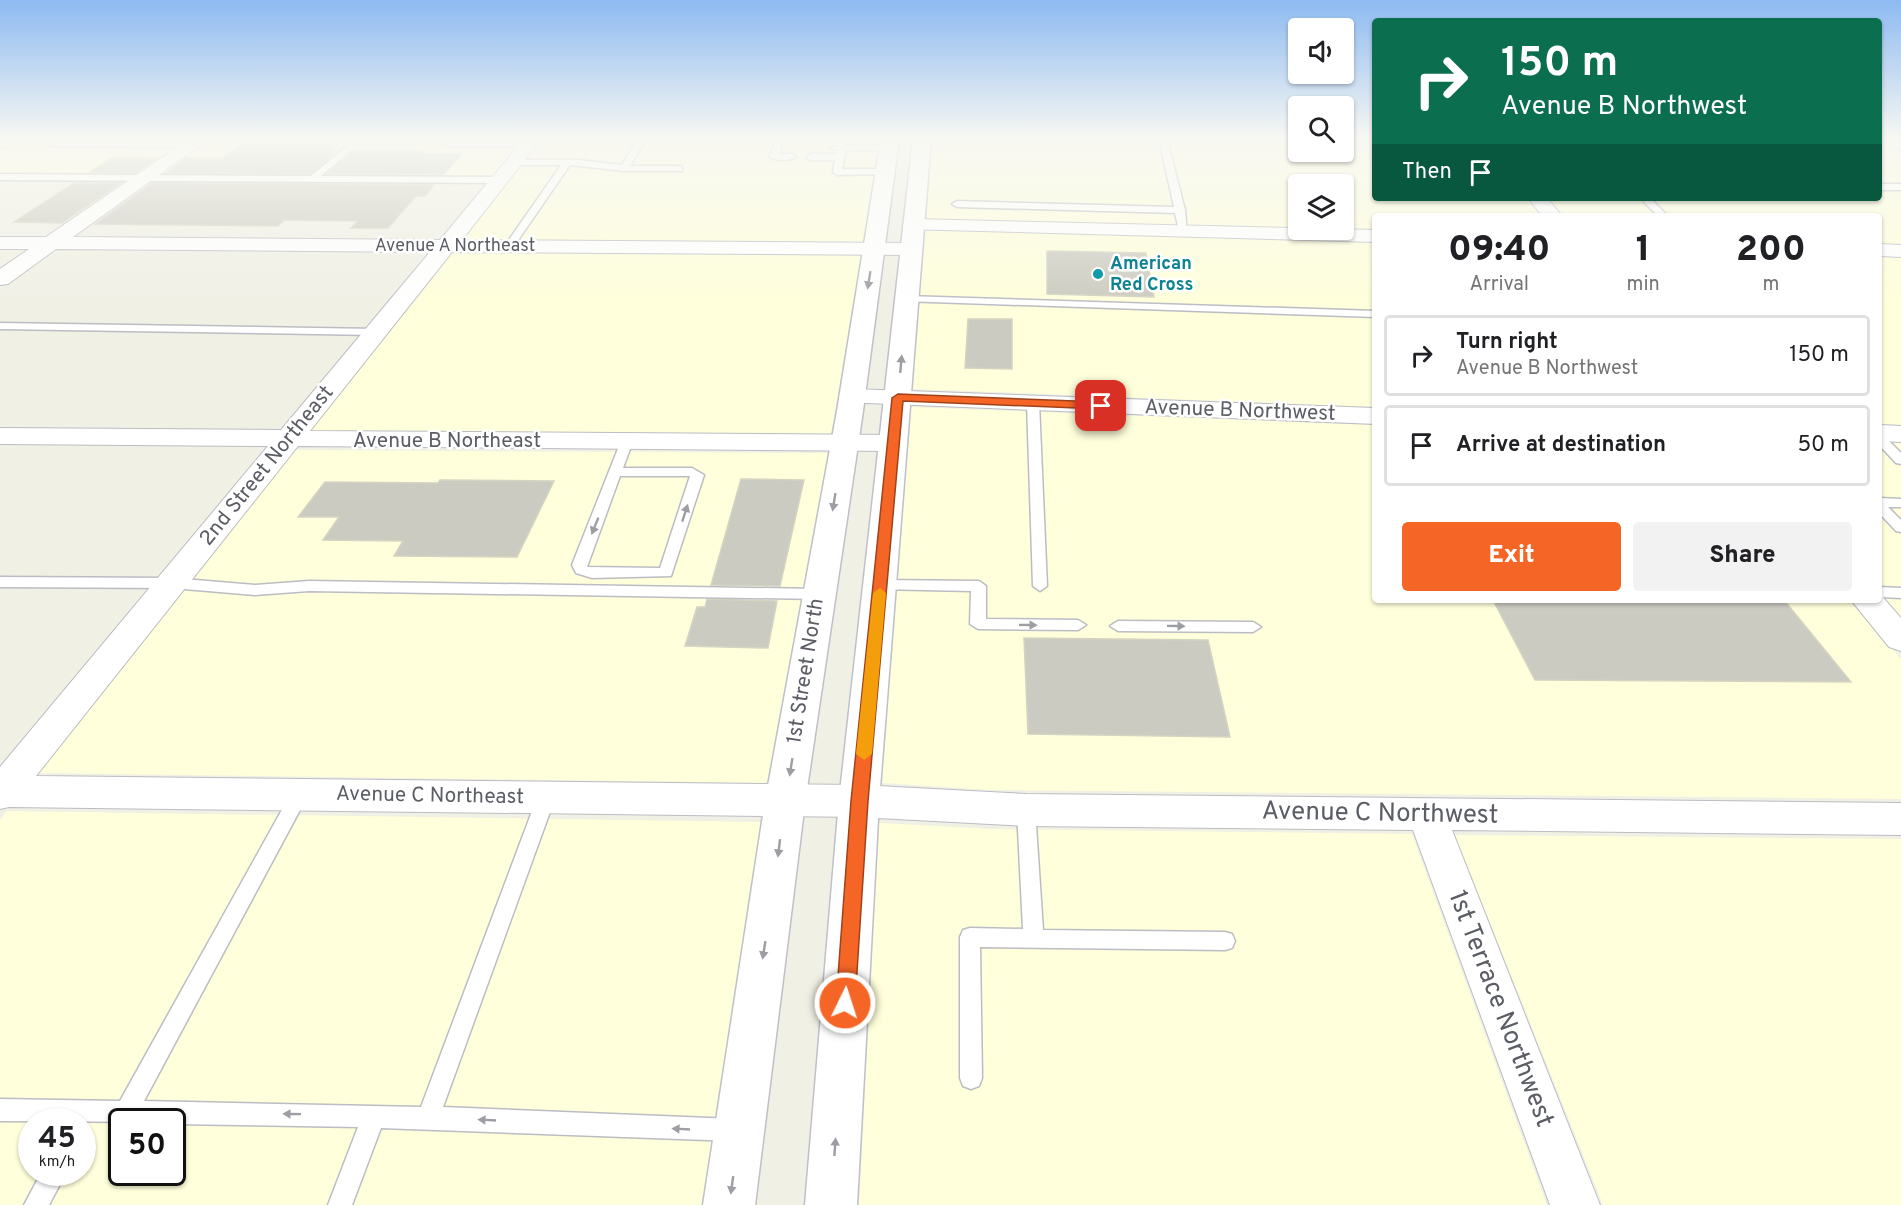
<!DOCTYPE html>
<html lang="en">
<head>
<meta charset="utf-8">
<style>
	:root { --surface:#fff; --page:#f2f2f2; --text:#202124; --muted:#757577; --line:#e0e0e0; --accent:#f56626 }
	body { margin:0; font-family:Overpass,sans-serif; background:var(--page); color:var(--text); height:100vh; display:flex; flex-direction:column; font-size:22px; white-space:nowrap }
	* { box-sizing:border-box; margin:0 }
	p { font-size:20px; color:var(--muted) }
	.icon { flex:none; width:33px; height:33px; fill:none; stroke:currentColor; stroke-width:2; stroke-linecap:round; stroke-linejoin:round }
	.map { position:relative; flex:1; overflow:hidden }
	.panel { position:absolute; left:1372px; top:213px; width:510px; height:390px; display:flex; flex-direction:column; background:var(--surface); border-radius:6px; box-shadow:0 2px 4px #0004 }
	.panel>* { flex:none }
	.guide { position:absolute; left:1372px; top:18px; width:510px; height:183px; border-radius:6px; box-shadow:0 2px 4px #0004; background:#0b6e4f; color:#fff; overflow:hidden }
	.tools { position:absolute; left:1288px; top:18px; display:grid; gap:12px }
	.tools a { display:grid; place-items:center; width:66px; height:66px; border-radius:6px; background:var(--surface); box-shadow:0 2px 4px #0004; font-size:30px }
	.speed { position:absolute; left:18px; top:1108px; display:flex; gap:12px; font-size:30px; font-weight:700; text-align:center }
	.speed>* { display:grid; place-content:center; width:78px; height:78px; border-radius:50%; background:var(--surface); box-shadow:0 2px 4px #0004; line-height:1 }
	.speed small { font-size:15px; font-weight:400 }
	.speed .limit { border:3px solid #111; border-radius:9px; background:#fff; color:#111 }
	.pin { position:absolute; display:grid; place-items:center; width:51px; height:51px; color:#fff; margin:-26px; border-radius:12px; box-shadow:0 3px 9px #0006 }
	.me { position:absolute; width:66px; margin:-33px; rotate:4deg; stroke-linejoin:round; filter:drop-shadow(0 0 4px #0008) }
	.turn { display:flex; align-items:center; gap:21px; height:126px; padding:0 30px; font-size:27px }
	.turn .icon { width:78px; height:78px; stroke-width:2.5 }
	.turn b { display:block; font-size:42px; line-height:51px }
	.then { display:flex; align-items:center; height:57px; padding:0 30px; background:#0003; gap:12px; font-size:22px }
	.eta { display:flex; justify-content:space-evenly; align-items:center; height:102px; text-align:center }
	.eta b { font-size:36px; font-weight:800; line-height:42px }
	.action { display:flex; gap:12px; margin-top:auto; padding:12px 30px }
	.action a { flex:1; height:69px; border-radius:6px; background:var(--accent); color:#fff; font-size:24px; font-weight:800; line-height:69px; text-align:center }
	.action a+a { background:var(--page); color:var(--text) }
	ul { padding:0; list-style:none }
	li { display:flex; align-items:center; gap:18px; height:81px; margin:0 12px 9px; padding:0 18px; border:3px solid var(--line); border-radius:6px }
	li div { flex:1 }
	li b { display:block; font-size:22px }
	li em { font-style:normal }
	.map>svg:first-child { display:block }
	.commercial { fill:#ffffdb; fill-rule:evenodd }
	.building { fill:#cbcbc1; stroke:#d5d4c2; stroke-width:1.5 }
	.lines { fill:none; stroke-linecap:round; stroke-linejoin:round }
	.lane-casing { stroke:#bcbdc4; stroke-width:3 }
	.street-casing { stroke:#bcbdc4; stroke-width:2 }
	.secondary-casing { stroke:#bfc0c9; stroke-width:3 }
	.lane { fill:#fff; fill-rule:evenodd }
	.street { fill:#fff; fill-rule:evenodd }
	.secondary { fill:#fff; fill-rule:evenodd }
	.oneway { fill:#9d9ea3 }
	.route { fill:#f56626; stroke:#9f4219; stroke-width:1.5 }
	.slow { fill:#f59e0b }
	.culture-dot { fill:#0f9aa8; stroke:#fff; stroke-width:2 }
	.labels { text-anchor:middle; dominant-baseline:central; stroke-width:5; stroke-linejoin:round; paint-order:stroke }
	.far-street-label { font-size:18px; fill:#5c5e66; stroke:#fff }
	.far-culture-label { font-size:18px; font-weight:bold; fill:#0d838f; stroke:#fff; text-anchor:start }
	.street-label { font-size:21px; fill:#5c5e66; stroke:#fff }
	.near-street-label { font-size:26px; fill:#5c5e66; stroke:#fff }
</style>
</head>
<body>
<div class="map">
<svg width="1901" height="1205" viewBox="0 0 1901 1205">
	<rect width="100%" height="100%" fill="#f0f0e5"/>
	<g class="commercial">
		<path d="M 0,139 L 190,139 L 140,174 L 0,174 Z"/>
		<path d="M 209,139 L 524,139 L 493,176 L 160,174 Z"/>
		<path d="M 543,139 L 880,139 L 864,243 L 462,241 Z"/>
		<path d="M 932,139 L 1299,139 L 1299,152 L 1344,152 L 1344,139 L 1375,139 L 1376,198 L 1527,198 L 1542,216 L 1376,216 L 1375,231 L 1344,230 L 1344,184 L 1299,184 L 1299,229 L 924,220 Z"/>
		<path d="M 1880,139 L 1901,152 L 1901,245 L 1880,244 L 1880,216 L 1563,216 L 1548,198 L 1880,198 Z"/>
		<path d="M 924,230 L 1375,242 L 1375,407 L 912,389 Z"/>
		<path d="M 453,252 L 862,255 L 831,434 L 310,431 Z"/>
		<path d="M 1880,256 L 1901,256 L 1901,425 L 1880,424 Z"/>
		<path d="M 911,407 L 1375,425 L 1376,600 L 1850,600 L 1901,659 L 1901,799 L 992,790 L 882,783 Z"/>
		<path d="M 1880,443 L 1901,443 L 1901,618 L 1880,594 Z"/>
		<path d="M 295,450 L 828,453 L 767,783 L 38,773 Z"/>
		<path d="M 7,811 L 761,822 L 703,1205 L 0,1205 L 0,820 ZM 32,1122 L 82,1122 L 82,1173 L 32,1173 ZM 122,1122 L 172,1122 L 172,1173 L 122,1173 Z"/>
		<path d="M 879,823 L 992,829 L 1412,834 L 1547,1205 L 859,1205 Z"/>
		<path d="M 1455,835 L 1901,839 L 1901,1205 L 1603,1205 Z"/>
	</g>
	<g class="building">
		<path d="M 243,143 L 338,144 L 330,150 L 339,150 L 310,174 L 166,173 L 186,158 L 223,158 Z"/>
		<path d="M 355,150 L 423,151 L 420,153 L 462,154 L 444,174 L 327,174 Z"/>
		<path d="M 113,157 L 158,158 L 136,173 L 90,172 Z"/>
		<path d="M 74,183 L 121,183 L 62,223 L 14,222 Z"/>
		<path d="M 152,183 L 434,185 L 425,196 L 416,196 L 388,228 L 351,228 L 358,221 L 284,220 L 278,226 L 95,224 Z"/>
		<path d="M 1047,251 L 1146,253 L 1154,297 L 1047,294 Z"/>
		<path d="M 968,319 L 1012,319 L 1012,369 L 965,368 Z"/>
		<path d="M 741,479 L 804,480 L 780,586 L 711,585 Z"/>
		<path d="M 440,480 L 554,481 L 517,557 L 394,556 L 403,541 L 323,540 L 339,517 L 298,517 L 325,482 L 438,483 Z"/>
		<path d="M 707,599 L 777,601 L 768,648 L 685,646 L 697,607 L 705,607 Z"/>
		<path d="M 1493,600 L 1784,600 L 1851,682 L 1535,680 Z"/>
		<path d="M 1024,638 L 1208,640 L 1230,737 L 1028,734 Z"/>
	</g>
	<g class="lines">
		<g class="lane-casing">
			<g id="lane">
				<path d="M 58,139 L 67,139 L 64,142 L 190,143 L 194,145 L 190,147 L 51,146 L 51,142 Z"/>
				<path d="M 356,139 L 418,140 L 422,142 L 418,144 L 359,144 L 321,176 L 500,177 L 504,180 L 500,183 L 0,180 L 0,174 L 311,176 Z"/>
				<path d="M 448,139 L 456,139 L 454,142 L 529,142 L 533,144 L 529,146 L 444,146 Z"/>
				<path d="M 638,139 L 646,139 L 630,166 L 679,166 L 682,167 L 682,171 L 624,171 L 570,165 L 512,249 L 506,249 L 504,247 L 561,165 L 514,165 L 510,162 L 511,160 L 578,160 L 622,165 Z"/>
				<path d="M 756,139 L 848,139 L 847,146 L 889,146 L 893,148 L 889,150 L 846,150 L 842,169 L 885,169 L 888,170 L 888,174 L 837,175 L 833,172 L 835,160 L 810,160 L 806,157 L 810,154 L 837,154 L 837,150 L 830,148 L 839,146 L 839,141 L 783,141 L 779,154 L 792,154 L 796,157 C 790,161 776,161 770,157 L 775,141 L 760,141 Z"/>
				<path d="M 1159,139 L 1167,139 L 1185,210 L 1187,233 L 1179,231 L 1175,213 L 957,207 L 952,204 L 957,201 L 1174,207 Z"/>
				<path d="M 0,144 L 7,144 L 8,146 L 0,148 Z"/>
				<rect x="1880" y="184" width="21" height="6"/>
				<path d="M 1644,198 L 1650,198 L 1668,216 L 1658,216 L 1644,202 Z"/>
				<path d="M 906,296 L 1376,311 L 1376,317 L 902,301 L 901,299 Z"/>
				<path d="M 0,323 L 376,329 L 381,332 L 376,335 L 0,329 Z"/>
				<path d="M 1033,399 L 1039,403 L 1047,586 L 1040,591 L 1033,586 L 1027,403 Z"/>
				<path d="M 1880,435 L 1884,436 L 1901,453 L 1901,464 L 1896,463 L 1880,446 Z"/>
				<path d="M 627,437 L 633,441 L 623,468 L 692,468 L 704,475 L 671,576 L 592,578 L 576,573 L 572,565 L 621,441 ZM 620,476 L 690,476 L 660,568 L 587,567 Z"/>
				<path d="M 1880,498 L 1901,499 L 1901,507 L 1888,507 L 1901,520 L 1901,532 L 1896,531 L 1880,514 Z"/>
				<path d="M 0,577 L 172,578 L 255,585 L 309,581 L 819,589 L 826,594 L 819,599 L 309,591 L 255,595 L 172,588 L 0,587 Z"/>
				<path d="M 880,580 L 979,581 L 986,586 L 986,619 L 1078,620 L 1086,625 L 1078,630 L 978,629 L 970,624 L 971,591 L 875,589 L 873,585 L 875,581 Z"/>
				<path d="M 1880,587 L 1901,588 L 1901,598 L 1880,597 Z"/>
				<path d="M 1118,621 L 1253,622 L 1261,627 L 1253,632 L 1118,631 L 1110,626 Z"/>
				<path d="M 299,788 L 305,790 L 308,795 L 144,1101 L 421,1107 L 537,798 L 540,793 L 546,791 L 552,793 L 555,798 L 443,1107 L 734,1119 L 742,1122 L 745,1130 L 742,1138 L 734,1141 L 381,1128 L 352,1205 L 328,1205 L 358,1127 L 172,1124 L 172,1122 L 0,1121 L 0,1099 L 120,1101 L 293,790 Z"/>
				<path d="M 1026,802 L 1032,805 L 1035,810 L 1043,930 L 1225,932 L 1232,934 L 1235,941 L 1232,948 L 1225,950 L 980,947 L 982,1078 L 979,1086 L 971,1089 L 963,1086 L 960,1078 L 960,937 L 963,930 L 970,928 L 1023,929 L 1017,810 L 1020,805 Z"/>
				<path d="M 41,1173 L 66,1173 L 49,1205 L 24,1205 Z"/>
			</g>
		</g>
		<g class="street-casing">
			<g id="street">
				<path d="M 189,139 L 209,139 L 73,237 L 440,240 L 524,139 L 541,139 L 462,240 L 911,243 L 918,245 L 921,249 L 918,253 L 911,255 L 452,252 L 310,431 L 894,435 L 903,437 L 907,443 L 903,449 L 894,451 L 298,446 L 36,776 L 859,785 L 1026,794 L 1901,803 L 1901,835 L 1452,830 L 1600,1205 L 1550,1205 L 1413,830 L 1026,826 L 859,817 L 9,807 L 0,809 L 0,767 L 268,446 L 0,444 L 0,428 L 281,430 L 430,252 L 56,249 L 8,284 L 0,285 L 0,269 L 29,249 L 0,249 L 0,237 L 46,237 Z"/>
				<path d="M 1881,139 L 1901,139 L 1901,151 Z"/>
				<path d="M 1528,198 L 1547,198 L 1562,216 L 1542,216 Z"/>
				<path d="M 913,219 L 1376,230 L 1376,242 L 906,229 L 903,225 L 906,221 Z"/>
				<path d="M 1880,244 L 1901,245 L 1901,257 L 1880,256 Z"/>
				<path d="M 852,389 L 1376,408 L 1376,424 L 843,402 L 839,397 L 843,392 Z"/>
				<path d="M 1880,425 L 1901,426 L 1901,442 L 1880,441 Z"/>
				<path d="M 1880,594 L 1901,618 L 1901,651 L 1889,647 L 1851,600 L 1880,600 Z"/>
			</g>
		</g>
		<g class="secondary-casing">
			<g id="secondary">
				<path d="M 881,139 L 899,139 L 863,411 L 805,802 L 755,1205 L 703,1205 L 765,802 L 837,411 Z"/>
				<path d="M 913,139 L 931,139 L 879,801 L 857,1205 L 805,1205 L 839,801 Z"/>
			</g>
		</g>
		<use href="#lane" class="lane"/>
		<use href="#street" class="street"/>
		<use href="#secondary" class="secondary"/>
	</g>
	<defs><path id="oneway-solid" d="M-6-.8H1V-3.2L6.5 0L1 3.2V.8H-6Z" transform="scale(1.5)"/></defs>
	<g class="oneway">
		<use href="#oneway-solid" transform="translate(869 280) rotate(99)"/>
		<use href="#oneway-solid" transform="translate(901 364) rotate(-85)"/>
		<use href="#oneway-solid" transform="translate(834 502) rotate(99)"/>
		<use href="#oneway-solid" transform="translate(685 513) rotate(-72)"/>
		<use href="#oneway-solid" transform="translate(595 526) rotate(112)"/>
		<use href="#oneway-solid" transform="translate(1028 625) rotate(1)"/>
		<use href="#oneway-solid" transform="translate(1176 626) rotate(1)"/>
		<use href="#oneway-solid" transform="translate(791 767) rotate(99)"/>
		<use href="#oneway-solid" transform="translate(779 848) rotate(97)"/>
		<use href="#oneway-solid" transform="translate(764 950) rotate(99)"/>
		<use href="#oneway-solid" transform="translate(292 1114) rotate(-179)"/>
		<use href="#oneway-solid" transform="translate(487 1120) rotate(-177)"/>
		<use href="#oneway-solid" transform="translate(681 1129) rotate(-177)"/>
		<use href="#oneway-solid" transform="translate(835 1147) rotate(-86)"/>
		<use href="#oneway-solid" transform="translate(732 1185) rotate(98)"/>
	</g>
	<linearGradient id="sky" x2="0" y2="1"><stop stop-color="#8dbaf1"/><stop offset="0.45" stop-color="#f8f8f3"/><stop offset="1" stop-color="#f8f8f3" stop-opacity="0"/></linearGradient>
	<rect width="1901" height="307" fill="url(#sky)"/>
	<path class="route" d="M 898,394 L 1101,402 L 1107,406 L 1101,409 L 903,401 L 868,801 L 855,1003 L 852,1009 L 845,1012 L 839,1009 L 836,1003 L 851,801 L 892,398 Z"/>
	<path class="slow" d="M 880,588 L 886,593 L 872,754 L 864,760 L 856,754 L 873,593 Z"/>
	<circle class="culture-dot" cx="1098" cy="274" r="6"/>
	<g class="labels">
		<g class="far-street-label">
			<text x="455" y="246">Avenue A Northeast</text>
		</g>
		<g class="far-culture-label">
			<text x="1110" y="264">American<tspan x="1110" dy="21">Red Cross</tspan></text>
		</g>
		<g class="street-label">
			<text transform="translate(1240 411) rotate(2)">Avenue B Northwest</text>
			<text x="447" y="441">Avenue B Northeast</text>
			<text transform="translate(267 466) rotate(-51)">2nd Street Northeast</text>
			<text transform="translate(806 671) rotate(-81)">1st Street North</text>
			<text transform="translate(430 796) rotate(1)">Avenue C Northeast</text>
		</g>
		<g class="near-street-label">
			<text transform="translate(1380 814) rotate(1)">Avenue C Northwest</text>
			<text transform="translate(1500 1009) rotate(69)">1st Terrace Northwest</text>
		</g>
	</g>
</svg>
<div class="tools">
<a><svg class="icon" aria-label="sound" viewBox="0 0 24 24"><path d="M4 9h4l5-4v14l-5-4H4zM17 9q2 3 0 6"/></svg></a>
<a><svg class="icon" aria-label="search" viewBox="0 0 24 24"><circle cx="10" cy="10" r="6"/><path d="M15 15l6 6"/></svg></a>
<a><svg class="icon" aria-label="layers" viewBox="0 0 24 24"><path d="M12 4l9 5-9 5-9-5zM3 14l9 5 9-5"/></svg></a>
</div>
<div class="speed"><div>45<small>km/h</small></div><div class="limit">50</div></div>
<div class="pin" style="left:1101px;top:406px;background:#d93025"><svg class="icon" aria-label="arrive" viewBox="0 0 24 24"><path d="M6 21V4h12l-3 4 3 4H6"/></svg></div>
<svg class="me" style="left:845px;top:1003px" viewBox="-20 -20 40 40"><circle r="17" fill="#f56626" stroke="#fff" stroke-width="3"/><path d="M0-11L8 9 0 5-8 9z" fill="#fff"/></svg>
<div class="guide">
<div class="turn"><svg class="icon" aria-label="right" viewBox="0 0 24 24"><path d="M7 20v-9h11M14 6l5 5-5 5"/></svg><div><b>150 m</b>Avenue B Northwest</div></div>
<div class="then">Then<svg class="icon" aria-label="arrive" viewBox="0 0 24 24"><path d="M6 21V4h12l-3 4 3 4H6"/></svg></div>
</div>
<section class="panel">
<div class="eta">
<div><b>09:40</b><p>Arrival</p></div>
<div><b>1</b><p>min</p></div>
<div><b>200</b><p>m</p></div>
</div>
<ul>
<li><svg class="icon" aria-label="right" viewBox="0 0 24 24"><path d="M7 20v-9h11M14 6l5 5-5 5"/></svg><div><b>Turn right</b><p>Avenue B Northwest</p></div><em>150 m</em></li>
<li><svg class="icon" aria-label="arrive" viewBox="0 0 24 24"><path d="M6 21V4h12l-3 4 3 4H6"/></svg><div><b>Arrive at destination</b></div><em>50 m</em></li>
</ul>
<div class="action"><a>Exit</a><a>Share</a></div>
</section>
</div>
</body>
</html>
